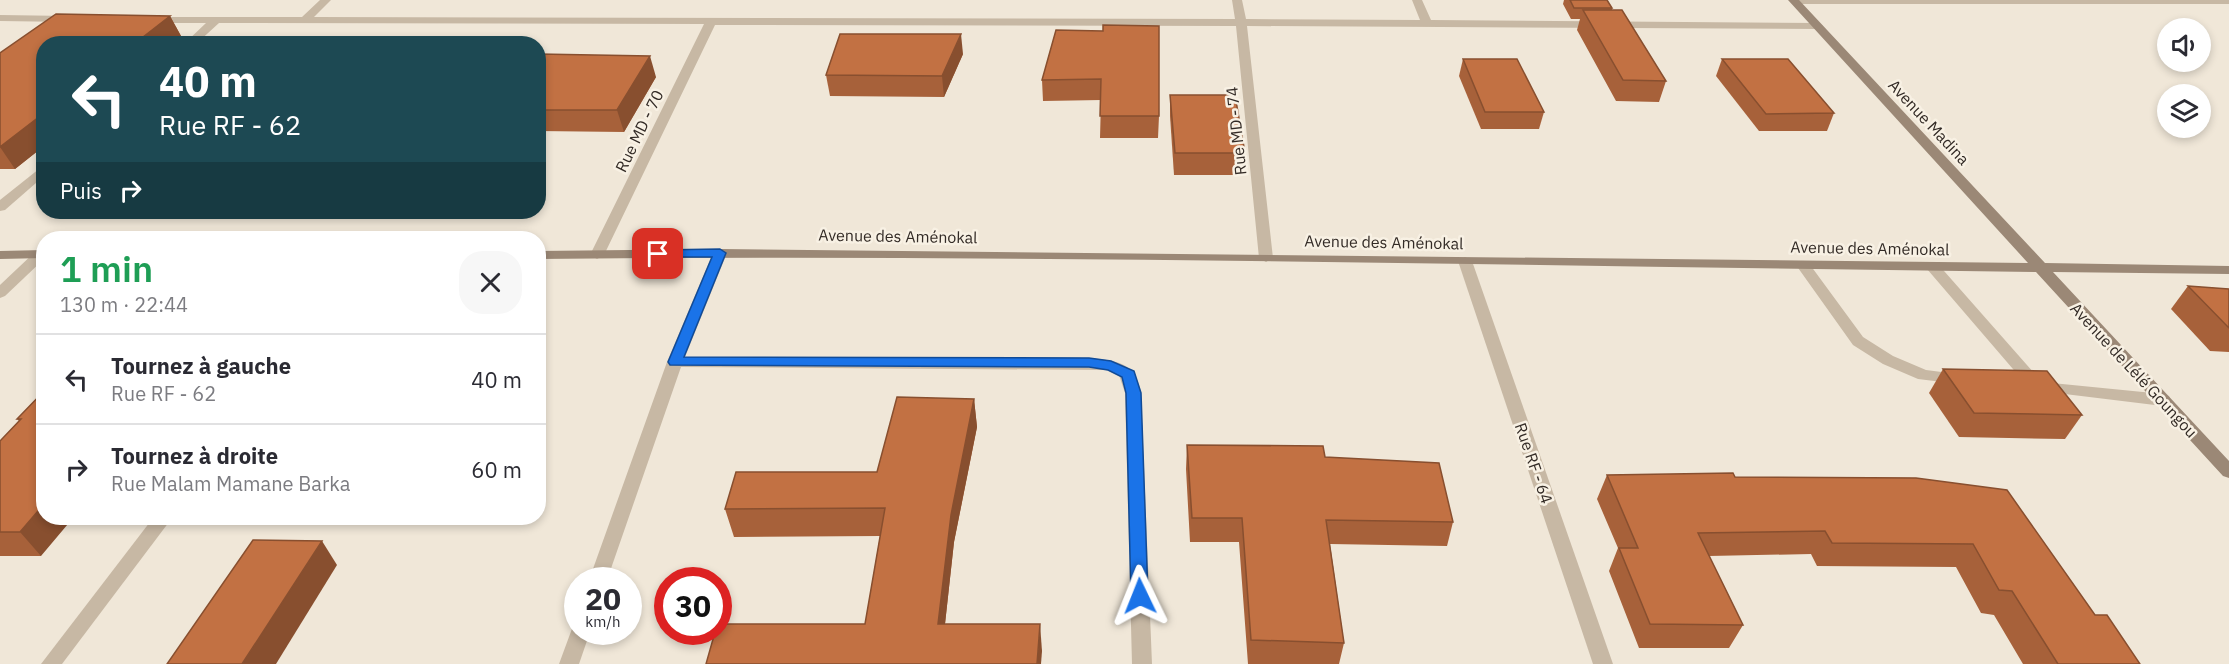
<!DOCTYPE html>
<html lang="fr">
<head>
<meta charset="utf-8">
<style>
	:root { --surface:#fff; --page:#f7f7f7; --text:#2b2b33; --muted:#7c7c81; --line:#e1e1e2 }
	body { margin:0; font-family:"IBM Plex Sans",sans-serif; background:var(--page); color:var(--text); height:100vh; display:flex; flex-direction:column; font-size:22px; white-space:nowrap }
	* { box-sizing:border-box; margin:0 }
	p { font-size:20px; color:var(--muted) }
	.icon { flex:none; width:33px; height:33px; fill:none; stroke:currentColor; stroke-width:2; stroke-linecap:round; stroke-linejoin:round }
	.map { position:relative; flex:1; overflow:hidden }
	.sheet { position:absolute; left:36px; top:231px; width:510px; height:294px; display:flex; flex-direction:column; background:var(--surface); border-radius:24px; box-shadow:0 3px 9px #0003 }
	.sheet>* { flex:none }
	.guide { position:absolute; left:36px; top:36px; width:510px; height:183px; border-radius:24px; box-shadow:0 3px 9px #0003; background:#1d4953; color:#fff; overflow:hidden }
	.buttons { position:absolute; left:2157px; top:18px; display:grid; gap:12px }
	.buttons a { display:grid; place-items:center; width:54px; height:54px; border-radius:50%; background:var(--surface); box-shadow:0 3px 9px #0003; font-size:30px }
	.speed { position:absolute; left:564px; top:567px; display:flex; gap:12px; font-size:30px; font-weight:700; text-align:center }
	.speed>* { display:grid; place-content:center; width:78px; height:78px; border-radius:50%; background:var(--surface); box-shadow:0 3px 9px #0003; line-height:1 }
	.speed small { font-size:15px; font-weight:400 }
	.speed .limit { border:9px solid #d22; background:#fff; color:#111 }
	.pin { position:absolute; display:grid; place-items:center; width:51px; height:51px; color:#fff; margin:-26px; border-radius:12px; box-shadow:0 3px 9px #0006 }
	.me { position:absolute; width:66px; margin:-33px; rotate:358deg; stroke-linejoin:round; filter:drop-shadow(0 0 4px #0008) }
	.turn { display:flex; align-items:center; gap:21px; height:126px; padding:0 24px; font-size:27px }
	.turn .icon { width:78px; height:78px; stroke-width:2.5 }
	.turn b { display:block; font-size:42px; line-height:51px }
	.then { display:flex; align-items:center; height:57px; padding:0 24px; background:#0003; gap:12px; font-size:22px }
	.round { display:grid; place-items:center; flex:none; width:63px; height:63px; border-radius:24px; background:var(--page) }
	.overview { display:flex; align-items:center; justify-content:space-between; height:102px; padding:0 24px }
	h1 { font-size:36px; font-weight:600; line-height:45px; color:#1e9e55 }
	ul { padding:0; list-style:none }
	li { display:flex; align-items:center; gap:18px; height:90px; padding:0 24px; border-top:2px solid var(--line) }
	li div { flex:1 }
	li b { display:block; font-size:22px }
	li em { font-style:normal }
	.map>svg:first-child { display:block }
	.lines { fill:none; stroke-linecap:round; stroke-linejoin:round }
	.lane { fill:#c7b8a4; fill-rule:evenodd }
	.street { fill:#c7b8a4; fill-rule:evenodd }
	.secondary { fill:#9b8876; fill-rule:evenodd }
	.wall { fill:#a7613a }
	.shaded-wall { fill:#884f2f }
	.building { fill:#c27143; stroke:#884f2f; stroke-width:1.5 }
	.route { fill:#1a73e8; stroke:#114b97; stroke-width:1.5 }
	.labels { text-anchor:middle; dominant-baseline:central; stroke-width:5; stroke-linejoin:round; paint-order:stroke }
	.street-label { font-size:16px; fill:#332b26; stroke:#f8f1e4 }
</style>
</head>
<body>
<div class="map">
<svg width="2229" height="664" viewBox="0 0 2229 664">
	<rect width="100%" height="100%" fill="#f0e7d8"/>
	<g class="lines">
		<g class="lane">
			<path d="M 1803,261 L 1808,262 L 1863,337 L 1893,356 L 1926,370 L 1965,375 L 1967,379 L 1965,383 L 1959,384 L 1918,379 L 1883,364 L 1853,345 L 1796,265 Z"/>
			<path d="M 1932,262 L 1937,263 L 2042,382 L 2163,394 L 2169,396 L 2171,400 L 2169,404 L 2163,406 L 2031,390 L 1927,269 L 1925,266 L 1927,263 Z"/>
		</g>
		<g class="street">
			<path d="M 320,0 L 331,0 L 314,17 L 1235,19 L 1232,0 L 1242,0 L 1246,19 L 1420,20 L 1412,0 L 1422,0 L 1431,20 L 1818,23 L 1823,26 L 1818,29 L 1247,26 L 1273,258 L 1266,262 L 1259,258 L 1236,26 L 715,25 L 604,255 L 597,259 L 590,255 L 704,24 L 219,23 L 196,44 L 184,44 L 206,23 L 153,23 L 148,20 L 153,17 L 302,17 Z"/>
			<path d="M 1790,0 L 2229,0 L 2229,4 L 1794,4 Z"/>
			<path d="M 0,15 L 69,16 L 74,19 L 69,22 L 0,21 Z"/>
			<path d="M 44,165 L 44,176 L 5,210 L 0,211 L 0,200 Z"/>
			<path d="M 720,249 L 727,253 L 685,357 L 1089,358 C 1117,361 1135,361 1141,393 L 1152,664 L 1132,664 L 1125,393 L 1119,375 L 1106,370 L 681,367 L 607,580 L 589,580 L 667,362 L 713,253 Z"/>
			<path d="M 44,250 L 44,259 L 5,296 L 0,298 L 0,285 L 36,251 Z"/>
			<path d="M 1465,257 L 1472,261 L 1613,664 L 1593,664 L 1458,261 Z"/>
			<path d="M 153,518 L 172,518 L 62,664 L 41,664 Z"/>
			<path d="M 578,625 L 578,632 L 590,632 L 579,664 L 559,664 L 573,626 Z"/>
		</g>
		<g class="secondary">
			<path d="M 1788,0 L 1799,0 L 2045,263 L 2229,266 L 2229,274 L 2053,272 L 2229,461 L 2229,478 L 2223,476 L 2036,272 C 1537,266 1038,254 538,259 L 538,251 L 720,249 L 2028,263 Z"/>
			<path d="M 44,250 L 44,258 L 0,259 L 0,251 Z"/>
		</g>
	</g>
	<g class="wall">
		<path d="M 1564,0 L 1607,0 L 1612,8 L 1612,10 L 1666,81 L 1659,102 L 1616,101 L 1577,30 L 1580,19 L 1571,19 L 1563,4 Z"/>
		<path d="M 170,16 L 181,36 L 171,44 L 44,44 L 44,146 L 15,169 L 0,169 L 0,53 Z"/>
		<path d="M 1056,30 L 1159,116 L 1158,138 L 1100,138 L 1101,100 L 1043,101 L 1042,80 Z"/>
		<path d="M 538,54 L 656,77 L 624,132 L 538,131 Z"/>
		<path d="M 963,54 L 944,97 L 830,96 L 826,75 Z"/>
		<path d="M 1463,59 L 1544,112 L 1539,129 L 1481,129 L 1459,76 Z"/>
		<path d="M 1722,59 L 1834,113 L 1827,131 L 1759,131 L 1716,76 Z"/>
		<path d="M 1170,95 L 1245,153 L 1243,175 L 1174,175 L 1170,116 Z"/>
		<path d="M 2188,286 L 2229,289 L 2229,352 L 2210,351 L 2171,309 Z"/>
		<path d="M 1943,369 L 2082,415 L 2065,439 L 1959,437 L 1929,393 Z"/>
		<path d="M 44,391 L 41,556 L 0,556 L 0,441 L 19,421 L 17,419 Z"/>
		<path d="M 974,399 L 977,427 L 954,542 L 945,624 L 1042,651 L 865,624 L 880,536 L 734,537 L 725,509 L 877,472 Z"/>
		<path d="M 1187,445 L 1325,457 L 1453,522 L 1447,546 L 1330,544 L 1344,643 L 1339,664 L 1248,664 L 1239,542 L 1190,542 L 1186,469 Z"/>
		<path d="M 1607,475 L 1735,477 L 1916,478 L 2095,615 L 2140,664 L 2023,664 L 1994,615 L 1981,613 L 1956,567 L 1817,566 L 1811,554 L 1709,556 L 1743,625 L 1729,648 L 1639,648 L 1609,571 L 1618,548 L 1597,499 Z"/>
	</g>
	<g class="shaded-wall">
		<path d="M 170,16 L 181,36 L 171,44 L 134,44 Z"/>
		<path d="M 961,34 L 963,54 L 944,97 L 942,76 Z"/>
		<path d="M 650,56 L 656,77 L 624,132 L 617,110 Z"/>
		<path d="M 44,113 L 44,146 L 15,169 L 0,147 Z"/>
		<path d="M 974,399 L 977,427 L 954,542 L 942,651 L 938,624 L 951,515 Z"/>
		<path d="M 44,504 L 44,518 L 73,518 L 41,556 L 20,532 Z"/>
		<path d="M 322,541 L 337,565 L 276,664 L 242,664 Z"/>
		<path d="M 1040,624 L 1042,651 L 1041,664 L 1037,664 Z"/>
	</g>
	<g class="building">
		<path d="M 1570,0 L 1607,0 L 1612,8 L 1574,8 Z"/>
		<path d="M 1583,10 L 1622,10 L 1666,81 L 1623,80 Z"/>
		<path d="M 56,14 L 170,16 L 134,44 L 44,44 L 44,113 L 0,147 L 0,53 Z"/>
		<path d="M 1103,25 L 1159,26 L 1159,116 L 1100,116 L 1101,79 L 1042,80 L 1056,30 L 1103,31 Z"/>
		<path d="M 840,34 L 961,34 L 942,76 L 826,75 Z"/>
		<path d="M 538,54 L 650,56 L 617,110 L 538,110 Z"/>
		<path d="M 1463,59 L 1517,59 L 1544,112 L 1485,112 Z"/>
		<path d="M 1722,59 L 1788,59 L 1834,113 L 1766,114 Z"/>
		<path d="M 1170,95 L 1235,95 L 1245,153 L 1175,153 Z"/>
		<path d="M 2188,286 L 2229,289 L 2229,328 Z"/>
		<path d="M 1943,369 L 2047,371 L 2082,415 L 1974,413 Z"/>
		<path d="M 44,391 L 44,504 L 20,532 L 0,532 L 0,441 L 21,419 L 17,419 Z"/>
		<path d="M 897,397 L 974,399 L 951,515 L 938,624 L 1040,624 L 1037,664 L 706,664 L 715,632 L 718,632 L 718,624 L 865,624 L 885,508 L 725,509 L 736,472 L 877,472 Z"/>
		<path d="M 1187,445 L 1323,446 L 1325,457 L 1439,463 L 1453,522 L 1326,520 L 1344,643 L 1251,640 L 1242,518 L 1192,518 Z"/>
		<path d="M 1733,473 L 1735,477 L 1916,478 L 2007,490 L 2095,615 L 2107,615 L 2140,664 L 2058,664 L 2012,591 L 1999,590 L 1973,544 L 1832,543 L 1825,531 L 1698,533 L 1743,625 L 1650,624 L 1619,548 L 1638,548 L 1607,475 Z"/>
		<path d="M 253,540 L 322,541 L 242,664 L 167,664 Z"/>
	</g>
	<path class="route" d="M 720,249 L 726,253 L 684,357 L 1089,358 L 1111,361 L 1134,371 L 1141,393 L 1148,596 L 1146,601 L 1140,603 L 1134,601 L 1131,596 L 1126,393 L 1122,377 L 1108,370 L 1089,367 L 670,365 L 668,362 L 712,257 L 658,257 L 652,254 L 658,250 Z"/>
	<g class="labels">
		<g class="street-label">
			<text transform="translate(1929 122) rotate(47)">Avenue Madina</text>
			<text transform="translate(639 131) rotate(-64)">Rue MD - 70</text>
			<text transform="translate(1236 131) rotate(-96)">Rue MD - 74</text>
			<text transform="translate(898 236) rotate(1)">Avenue des Aménokal</text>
			<text transform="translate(1384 242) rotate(1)">Avenue des Aménokal</text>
			<text transform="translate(1870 248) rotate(1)">Avenue des Aménokal</text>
			<text transform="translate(2134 370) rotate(47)">Avenue de Lélé Goungou</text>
			<text transform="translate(1534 463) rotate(71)">Rue RF - 64</text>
		</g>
	</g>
</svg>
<div class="buttons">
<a><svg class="icon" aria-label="sound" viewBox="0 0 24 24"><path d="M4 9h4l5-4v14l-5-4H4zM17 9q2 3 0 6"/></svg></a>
<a><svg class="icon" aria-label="layers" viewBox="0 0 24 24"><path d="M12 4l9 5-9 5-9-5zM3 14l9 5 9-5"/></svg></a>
</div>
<div class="speed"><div>20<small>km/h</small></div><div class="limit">30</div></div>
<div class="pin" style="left:658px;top:254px;background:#d93025"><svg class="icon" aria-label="arrive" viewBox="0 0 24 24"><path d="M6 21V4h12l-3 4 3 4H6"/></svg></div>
<svg class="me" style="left:1140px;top:596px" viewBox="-20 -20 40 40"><path d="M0-17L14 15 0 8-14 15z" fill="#1a73e8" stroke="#fff" stroke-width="4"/></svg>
<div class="guide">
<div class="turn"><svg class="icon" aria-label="left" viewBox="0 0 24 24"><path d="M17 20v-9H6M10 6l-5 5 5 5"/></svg><div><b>40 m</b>Rue RF - 62</div></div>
<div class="then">Puis<svg class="icon" aria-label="right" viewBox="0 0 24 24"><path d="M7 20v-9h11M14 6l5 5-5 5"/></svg></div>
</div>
<section class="sheet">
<div class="overview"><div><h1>1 min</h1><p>130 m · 22:44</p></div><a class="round"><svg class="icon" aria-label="close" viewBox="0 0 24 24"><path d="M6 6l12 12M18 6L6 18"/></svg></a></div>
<ul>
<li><svg class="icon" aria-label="left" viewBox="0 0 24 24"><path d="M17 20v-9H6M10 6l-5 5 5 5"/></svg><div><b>Tournez à gauche</b><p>Rue RF - 62</p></div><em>40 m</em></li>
<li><svg class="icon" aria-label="right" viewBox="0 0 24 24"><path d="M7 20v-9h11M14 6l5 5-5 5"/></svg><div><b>Tournez à droite</b><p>Rue Malam Mamane Barka</p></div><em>60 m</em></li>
</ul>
</section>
</div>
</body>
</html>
